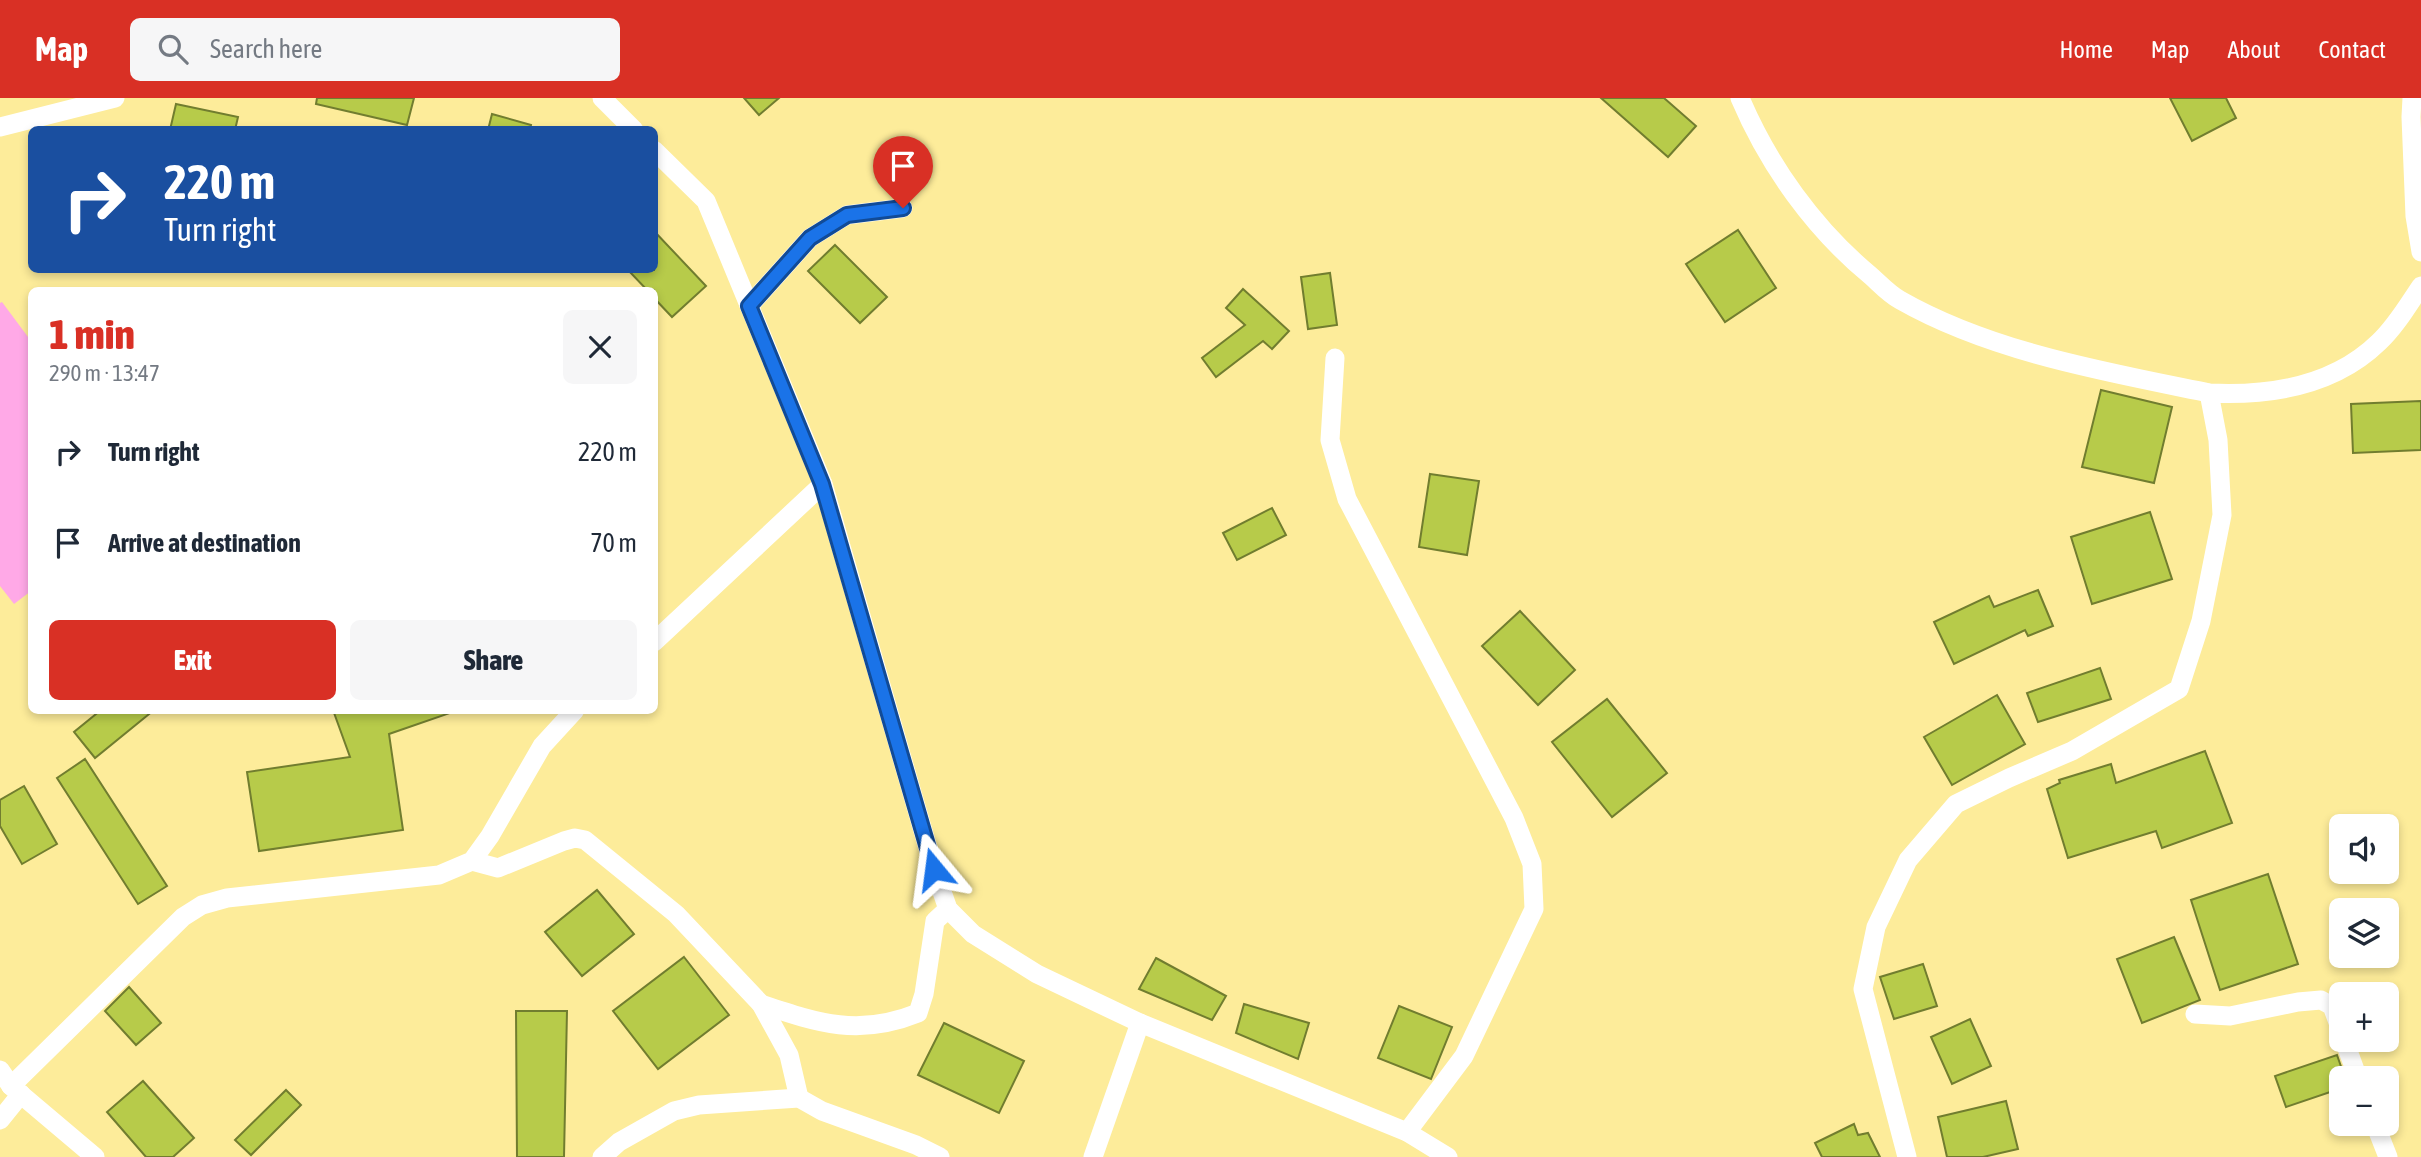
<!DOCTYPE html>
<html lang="en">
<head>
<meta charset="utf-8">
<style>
	:root { --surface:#fff; --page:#f6f6f7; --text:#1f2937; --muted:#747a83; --accent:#d93025 }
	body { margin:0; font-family:"Asap Condensed",sans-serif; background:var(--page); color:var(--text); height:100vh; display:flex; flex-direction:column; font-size:26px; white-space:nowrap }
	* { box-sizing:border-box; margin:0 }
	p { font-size:23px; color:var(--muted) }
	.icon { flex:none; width:38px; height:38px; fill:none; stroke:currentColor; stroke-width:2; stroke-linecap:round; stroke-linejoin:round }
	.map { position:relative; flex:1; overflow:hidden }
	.sheet { position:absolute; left:28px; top:189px; width:630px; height:427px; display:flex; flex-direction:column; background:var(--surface); border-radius:10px; box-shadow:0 4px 10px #0003 }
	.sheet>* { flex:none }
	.hud { position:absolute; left:28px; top:28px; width:630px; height:147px; border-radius:10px; box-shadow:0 4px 10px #0003; background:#1a4fa0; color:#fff; overflow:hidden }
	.fabs { position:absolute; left:2329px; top:716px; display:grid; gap:14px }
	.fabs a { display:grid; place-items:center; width:70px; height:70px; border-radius:10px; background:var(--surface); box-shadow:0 4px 10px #0003; font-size:35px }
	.pin { position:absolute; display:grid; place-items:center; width:60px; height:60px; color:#fff; margin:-72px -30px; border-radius:50% 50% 50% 0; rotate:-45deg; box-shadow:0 0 7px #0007 }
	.pin .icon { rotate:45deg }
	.me { position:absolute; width:77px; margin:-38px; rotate:344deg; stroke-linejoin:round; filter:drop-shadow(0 0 5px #0008) }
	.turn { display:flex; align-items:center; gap:24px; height:147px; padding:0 21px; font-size:32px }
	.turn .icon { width:91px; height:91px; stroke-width:2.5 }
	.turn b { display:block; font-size:49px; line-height:60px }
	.round { display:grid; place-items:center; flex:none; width:74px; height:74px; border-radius:10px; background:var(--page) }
	.summary { display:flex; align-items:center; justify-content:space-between; height:119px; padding:0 21px }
	h1 { font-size:42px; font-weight:800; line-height:52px; color:var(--accent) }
	.button { display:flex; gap:14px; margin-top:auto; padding:14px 21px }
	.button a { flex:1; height:80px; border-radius:10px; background:var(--accent); color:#fff; font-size:28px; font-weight:800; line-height:80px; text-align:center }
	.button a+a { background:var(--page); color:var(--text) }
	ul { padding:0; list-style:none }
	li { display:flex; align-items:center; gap:21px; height:91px; padding:0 21px }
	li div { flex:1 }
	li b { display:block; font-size:26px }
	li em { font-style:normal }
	header { display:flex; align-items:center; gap:42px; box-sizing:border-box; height:98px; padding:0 35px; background:var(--accent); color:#fff }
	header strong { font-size:33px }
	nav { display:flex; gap:38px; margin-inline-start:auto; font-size:24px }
	.search { width:490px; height:63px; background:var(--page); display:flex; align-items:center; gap:18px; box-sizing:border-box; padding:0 24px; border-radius:10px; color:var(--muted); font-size:26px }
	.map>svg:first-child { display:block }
	.green { fill:#ffa9e7 }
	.building { fill:#b7cb4a; stroke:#717d2f; stroke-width:2 }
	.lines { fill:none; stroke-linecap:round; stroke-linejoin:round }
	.minor { stroke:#fff; stroke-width:19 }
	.route-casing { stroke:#114b97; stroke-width:18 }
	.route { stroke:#1a73e8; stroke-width:12 }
</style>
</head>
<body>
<header>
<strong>Map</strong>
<div class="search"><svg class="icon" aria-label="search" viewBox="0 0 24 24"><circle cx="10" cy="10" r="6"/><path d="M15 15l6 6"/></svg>Search here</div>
<nav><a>Home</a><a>Map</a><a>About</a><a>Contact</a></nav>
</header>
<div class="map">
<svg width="2421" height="1059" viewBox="0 0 2421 1059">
	<rect width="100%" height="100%" fill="#fdec9a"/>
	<path class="green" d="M 2,204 L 31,243 L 31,493 L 14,506 L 0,488 L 0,205 Z"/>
	<g class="building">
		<path d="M 317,0 L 414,0 L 407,27 L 316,6 Z"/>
		<path d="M 744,0 L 779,0 L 759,17 Z"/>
		<path d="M 1601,0 L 1664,0 L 1696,28 L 1668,59 Z"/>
		<path d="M 2170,0 L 2226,0 L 2236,20 L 2192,43 Z"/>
		<path d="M 176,6 L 238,19 L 235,32 L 170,32 Z"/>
		<path d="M 492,16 L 531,27 L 530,32 L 488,32 Z"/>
		<path d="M 1738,132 L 1776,190 L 1725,224 L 1686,166 Z"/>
		<path d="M 654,133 L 706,188 L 672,219 L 654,200 L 654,192 L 647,192 L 628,172 L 654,172 Z"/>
		<path d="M 835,147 L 887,199 L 860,225 L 808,173 Z"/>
		<path d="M 1330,175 L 1337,227 L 1308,231 L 1301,179 Z"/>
		<path d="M 1243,191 L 1289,233 L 1272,251 L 1263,243 L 1216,279 L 1202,260 L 1245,227 L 1226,210 Z"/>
		<path d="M 2101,292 L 2172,309 L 2154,385 L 2082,369 Z"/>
		<path d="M 2421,303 L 2421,352 L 2353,355 L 2351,306 Z"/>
		<path d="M 1430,376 L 1479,383 L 1467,457 L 1419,449 Z"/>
		<path d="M 1272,410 L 1286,437 L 1237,462 L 1223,435 Z"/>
		<path d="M 2150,414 L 2172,481 L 2092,506 L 2071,439 Z"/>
		<path d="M 2038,492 L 2053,528 L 2028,538 L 2025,532 L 1954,566 L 1934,524 L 1989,498 L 1994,509 Z"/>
		<path d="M 1520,513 L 1575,572 L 1538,607 L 1482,548 Z"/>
		<path d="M 2100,570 L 2111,601 L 2038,624 L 2027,595 Z"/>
		<path d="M 1997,597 L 2025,646 L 1952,687 L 1924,639 Z"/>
		<path d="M 1607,601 L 1667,675 L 1612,719 L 1552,644 Z"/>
		<path d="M 101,612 L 154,612 L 95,660 L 74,634 Z"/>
		<path d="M 333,612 L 449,612 L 450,615 L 389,636 L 403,732 L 259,753 L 247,674 L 350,659 Z"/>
		<path d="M 2205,653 L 2232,725 L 2162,750 L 2156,733 L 2068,760 L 2047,691 L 2060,685 L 2059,682 L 2111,666 L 2116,685 Z"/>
		<path d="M 85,661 L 167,788 L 138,806 L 57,680 Z"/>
		<path d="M 24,688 L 57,746 L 22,766 L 0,728 L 0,702 Z"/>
		<path d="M 2268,776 L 2298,866 L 2220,892 L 2191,802 Z"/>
		<path d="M 597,792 L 634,836 L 582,878 L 545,834 Z"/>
		<path d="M 2174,839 L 2200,902 L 2142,925 L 2117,861 Z"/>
		<path d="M 684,859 L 729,917 L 658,971 L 613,913 Z"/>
		<path d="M 1156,860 L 1226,898 L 1212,922 L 1139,891 Z"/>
		<path d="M 1923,866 L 1937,908 L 1894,921 L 1880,879 Z"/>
		<path d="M 129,889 L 161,925 L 136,947 L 105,913 Z"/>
		<path d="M 1244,906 L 1309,925 L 1298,961 L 1236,935 Z"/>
		<path d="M 1399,908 L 1452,929 L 1431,981 L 1378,960 Z"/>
		<path d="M 516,913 L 567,913 L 564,1059 L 517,1059 Z"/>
		<path d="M 1970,921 L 1991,968 L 1952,986 L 1931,939 Z"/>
		<path d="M 944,925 L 1024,963 L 999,1015 L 918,977 Z"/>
		<path d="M 2337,957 L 2345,980 L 2342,980 L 2342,990 L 2286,1009 L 2275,978 Z"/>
		<path d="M 143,983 L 194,1040 L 173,1059 L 146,1059 L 107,1014 Z"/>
		<path d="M 286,992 L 301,1007 L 251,1057 L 235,1042 Z"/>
		<path d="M 2006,1003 L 2018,1051 L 1983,1059 L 1947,1059 L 1938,1019 Z"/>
		<path d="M 1854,1026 L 1858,1037 L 1868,1035 L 1880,1059 L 1822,1059 L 1815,1045 Z"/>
	</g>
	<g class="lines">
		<g class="minor">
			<path d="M 602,0 L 634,32"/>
			<path d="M 1740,0 C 1769,68 1814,131 1871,178 C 1880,186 1889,196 1900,202 C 1991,254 2106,274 2209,295 C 2269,298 2333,289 2379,244 C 2396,228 2408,207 2421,188"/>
			<path d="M 2412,0 L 2411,19 L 2415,118 L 2421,154"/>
			<path d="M 0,29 L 115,0"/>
			<path d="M 654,52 L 706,103 L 823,386 L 934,771 L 948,811 L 973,836 L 1037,876 L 1140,925 L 1407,1034 L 1448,1059"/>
			<path d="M 749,208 L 810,140 L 847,117 L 903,110"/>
			<path d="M 1335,260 L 1330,342 L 1347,401 L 1514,720 L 1532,766 L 1534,811 L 1464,958 L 1407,1034"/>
			<path d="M 654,544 L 823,386"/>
			<path d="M 472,763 L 498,770 L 564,743 L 575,740 L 585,742 L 676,816 L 761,906 L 789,957 L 799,1000"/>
			<path d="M 761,906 C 818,925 859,939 918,915 L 924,896 L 935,823 L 948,811"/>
			<path d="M 2195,916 L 2230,918 L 2298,904 L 2321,902 L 2332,908 L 2342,935"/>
			<path d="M 2344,942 L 2358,980"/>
			<path d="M 0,972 L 11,988 L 95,1059"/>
			<path d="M 11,988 L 183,819 L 202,807 L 227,800 L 439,777 L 472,763 L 490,738 L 542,648 L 575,612"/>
			<path d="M 0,1022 L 21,996"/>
			<path d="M 2375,1026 L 2388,1059"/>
			<path d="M 602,1059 L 619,1044 L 674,1013 L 699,1007 L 799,1000 L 822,1013 L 916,1047 L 940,1059"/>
			<path d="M 1093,1059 L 1140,925"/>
			<path d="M 1907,1059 L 1863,891 L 1876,829 L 1908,762 L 1956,706 L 2009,680 L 2072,653 L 2179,591 L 2201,523 L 2222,417 L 2218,342 L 2209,295"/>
		</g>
	</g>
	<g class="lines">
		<g class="route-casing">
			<path id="route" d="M 903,110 L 847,117 L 810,140 L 749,208 L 822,386 L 934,771"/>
		</g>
		<use href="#route" class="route"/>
	</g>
</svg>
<div class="fabs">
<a><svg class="icon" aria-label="sound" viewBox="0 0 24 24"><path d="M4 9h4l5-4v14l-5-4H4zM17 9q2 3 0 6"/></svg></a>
<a><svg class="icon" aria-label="layers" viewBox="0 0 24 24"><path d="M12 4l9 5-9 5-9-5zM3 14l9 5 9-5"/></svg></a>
<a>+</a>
<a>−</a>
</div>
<div class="pin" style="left:903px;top:110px;background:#d93025"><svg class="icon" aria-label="arrive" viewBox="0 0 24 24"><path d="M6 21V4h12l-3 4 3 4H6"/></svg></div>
<svg class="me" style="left:934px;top:771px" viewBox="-20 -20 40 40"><path d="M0-17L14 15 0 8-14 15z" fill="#1a73e8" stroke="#fff" stroke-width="4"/></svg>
<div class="hud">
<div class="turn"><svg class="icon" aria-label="right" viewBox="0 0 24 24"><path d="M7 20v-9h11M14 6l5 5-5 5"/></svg><div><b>220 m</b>Turn right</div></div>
</div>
<section class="sheet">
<div class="summary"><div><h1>1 min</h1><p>290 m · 13:47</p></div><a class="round"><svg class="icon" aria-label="close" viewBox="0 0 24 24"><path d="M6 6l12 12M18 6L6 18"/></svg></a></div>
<ul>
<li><svg class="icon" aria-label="right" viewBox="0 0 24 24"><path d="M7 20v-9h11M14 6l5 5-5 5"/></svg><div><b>Turn right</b></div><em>220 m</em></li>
<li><svg class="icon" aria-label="arrive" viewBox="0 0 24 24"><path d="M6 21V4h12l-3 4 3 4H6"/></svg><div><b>Arrive at destination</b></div><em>70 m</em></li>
</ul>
<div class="button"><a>Exit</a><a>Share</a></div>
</section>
</div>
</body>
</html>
